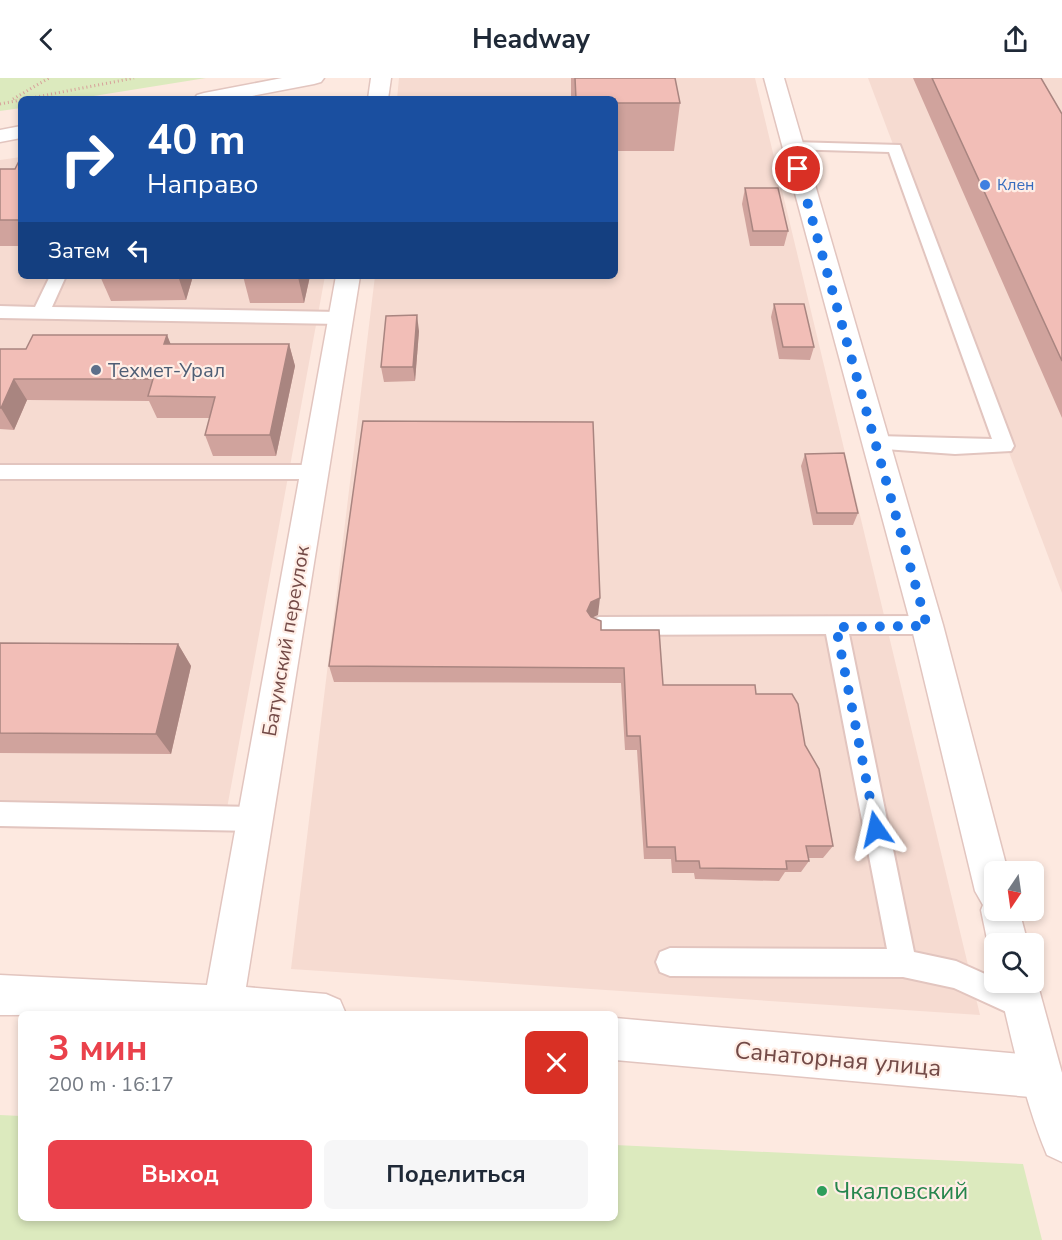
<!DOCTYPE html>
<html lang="ru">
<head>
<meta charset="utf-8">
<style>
	:root { --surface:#fff; --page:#f6f6f7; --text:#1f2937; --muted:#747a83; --accent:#ea414b }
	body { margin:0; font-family:"Nunito Sans",sans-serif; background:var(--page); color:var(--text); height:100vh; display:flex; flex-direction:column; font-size:22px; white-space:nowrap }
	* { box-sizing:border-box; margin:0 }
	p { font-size:20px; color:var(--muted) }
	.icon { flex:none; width:33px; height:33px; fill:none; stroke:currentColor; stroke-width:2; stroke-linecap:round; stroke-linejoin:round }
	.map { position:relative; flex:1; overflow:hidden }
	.sheet { position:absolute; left:18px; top:933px; width:600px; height:210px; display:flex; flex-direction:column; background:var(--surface); border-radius:9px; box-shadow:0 3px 9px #0003 }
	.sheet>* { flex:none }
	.top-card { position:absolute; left:18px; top:18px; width:600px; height:183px; border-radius:9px; box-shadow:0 3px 9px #0003; background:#1a4fa0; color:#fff; overflow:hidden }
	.needle { width:39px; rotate:193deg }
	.tools { position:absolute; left:984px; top:783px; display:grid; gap:12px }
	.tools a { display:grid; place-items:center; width:60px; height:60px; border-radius:9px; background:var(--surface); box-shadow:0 3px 9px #0003; font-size:30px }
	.pin { position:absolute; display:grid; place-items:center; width:51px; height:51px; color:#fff; margin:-26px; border:3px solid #fff; border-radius:50%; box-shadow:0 2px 6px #0007 }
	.me { position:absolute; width:66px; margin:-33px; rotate:349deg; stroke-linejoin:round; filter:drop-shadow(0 0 4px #0008) }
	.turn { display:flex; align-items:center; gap:21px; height:126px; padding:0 30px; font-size:27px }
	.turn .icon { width:78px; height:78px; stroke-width:2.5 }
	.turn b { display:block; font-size:42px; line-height:51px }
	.then { display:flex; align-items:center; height:57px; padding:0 30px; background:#0003; gap:12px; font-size:22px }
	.round { display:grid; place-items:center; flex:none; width:63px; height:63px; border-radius:9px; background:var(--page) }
	.head { display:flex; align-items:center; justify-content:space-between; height:102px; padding:0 30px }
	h1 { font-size:36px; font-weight:700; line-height:45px; color:var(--accent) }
	.cta { display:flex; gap:12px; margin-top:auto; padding:12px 30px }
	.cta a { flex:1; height:69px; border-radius:9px; background:var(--accent); color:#fff; font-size:24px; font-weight:700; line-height:69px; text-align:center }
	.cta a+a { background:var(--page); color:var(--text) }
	header { display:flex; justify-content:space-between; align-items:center; height:78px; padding:0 30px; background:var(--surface); font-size:27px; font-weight:700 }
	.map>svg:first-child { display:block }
	.residential { fill:#f6dbd1 }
	.green { fill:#dceabe }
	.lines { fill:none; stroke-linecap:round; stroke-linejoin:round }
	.service-casing { stroke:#e2c5bf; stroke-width:4 }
	.minor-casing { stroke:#e2c5bf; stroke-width:3 }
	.tertiary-casing { stroke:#e2c5bf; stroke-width:3 }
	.path { stroke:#d7a19a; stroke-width:3; stroke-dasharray:1 3; stroke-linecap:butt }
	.service { fill:#fff; fill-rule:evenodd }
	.minor { fill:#fff; fill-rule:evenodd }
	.tertiary { fill:#fff; fill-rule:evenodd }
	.wall { fill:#d0a39d }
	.shaded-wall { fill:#a98580 }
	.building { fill:#f2beb7; stroke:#a98580; stroke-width:1.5 }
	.route { stroke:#1a73e8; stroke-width:10; stroke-dasharray:0 18 }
	.shop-dot { fill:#3f7fe0; stroke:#ffeee6; stroke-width:2 }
	.service-dot { fill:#5c6f8a; stroke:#ffeee6; stroke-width:2 }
	.leisure-dot { fill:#2e9e5b; stroke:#ffeee6; stroke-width:2 }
	.labels { text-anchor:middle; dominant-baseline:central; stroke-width:4.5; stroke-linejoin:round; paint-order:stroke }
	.far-shop-label { font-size:16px; fill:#366cbe; stroke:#ffeee6; text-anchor:start }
	.service-label { font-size:20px; fill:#4e5e75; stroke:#ffeee6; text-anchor:start }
	.street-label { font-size:20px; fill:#734a47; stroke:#ffeee6 }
	.near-street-label { font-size:24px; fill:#734a47; stroke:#ffeee6 }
	.near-leisure-label { font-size:24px; fill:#27864d; stroke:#ffeee6; text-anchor:start }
</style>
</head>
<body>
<header><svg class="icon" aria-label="back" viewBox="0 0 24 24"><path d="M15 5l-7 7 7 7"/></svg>Headway<svg class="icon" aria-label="share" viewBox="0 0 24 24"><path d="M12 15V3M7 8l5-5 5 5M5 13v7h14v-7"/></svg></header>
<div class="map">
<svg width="1062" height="1162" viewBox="0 0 1062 1162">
	<rect width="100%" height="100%" fill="#fde9e0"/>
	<g class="residential">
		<path d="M 399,0 L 755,0 L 980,937 L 291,891 L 375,198 L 615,198 L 615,21 L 397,21 Z"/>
		<path d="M 868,0 L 1062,0 L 1062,515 Z"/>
		<path d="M 21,79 L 21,198 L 325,198 L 223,752 L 0,750 L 0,82 Z"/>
	</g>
	<g class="green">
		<path d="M 0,0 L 206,0 L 75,21 L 21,21 L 21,30 L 0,33 Z"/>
		<path d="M 0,1037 L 21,1038 L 21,1140 L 615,1140 L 615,1067 L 1023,1086 L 1042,1162 L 0,1162 Z"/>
	</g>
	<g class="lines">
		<g class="service-casing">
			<g id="service">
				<path d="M 792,64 L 900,67 L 1014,368 L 1011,373 L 955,376 L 870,370 L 867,365 L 870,360 L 877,358 L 992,361 L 889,74 L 787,71 L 785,68 Z"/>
				<path d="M 50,198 L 66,198 L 52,229 L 340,234 L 346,236 L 349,240 L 346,244 L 340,246 L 0,240 L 0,228 L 35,229 Z"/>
				<path d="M 0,387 L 314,387 L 321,389 L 324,394 L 321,399 L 314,401 L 0,401 Z"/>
				<path d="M 927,538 L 935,541 L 938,547 L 935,553 L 927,556 L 849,556 L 914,874 L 956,883 L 994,900 L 994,904 L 1003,904 L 1034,918 L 1038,928 L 1034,938 L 1024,942 L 954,910 L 903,899 L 670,898 L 660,894 L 656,884 L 660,874 L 670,870 L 887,871 L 826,556 L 599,557 L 591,554 L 588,548 L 591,542 L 599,539 Z"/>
				<path d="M 0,724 L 255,729 L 264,733 L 267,741 L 264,749 L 255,753 L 0,748 Z"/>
			</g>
		</g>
		<g class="minor-casing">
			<g id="minor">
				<path d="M 282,0 L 324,0 L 321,4 L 314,6 L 236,21 L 194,21 L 197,17 L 204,15 Z"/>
				<path d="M 371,0 L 391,0 L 388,21 L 368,21 Z"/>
				<path d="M 21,48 L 21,60 L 0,64 L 0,52 Z"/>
				<path d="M 336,198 L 360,198 L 246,909 L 326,916 L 340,922 L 346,936 L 0,937 L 0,897 L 207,907 Z"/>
				<path d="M 615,940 L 1042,978 L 1057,984 L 1062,996 L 1057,1014 L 1042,1020 L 615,982 Z"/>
			</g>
		</g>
		<g class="tertiary-casing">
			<g id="tertiary">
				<path d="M 764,0 L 784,0 L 943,547 L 1008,794 L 994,794 L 994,832 L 1019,832 L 1028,866 L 994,866 L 994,880 L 988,866 L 981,832 L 983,827 L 975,813 L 911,547 Z"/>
				<path d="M 1034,893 L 1062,995 L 1062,1084 L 1047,1077 C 1024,1022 1012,962 998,904 L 1034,904 Z"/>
			</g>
		</g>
		<g class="path">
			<path d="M 13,21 L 49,0"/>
			<path d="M 0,26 L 134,0"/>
		</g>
		<use href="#service" class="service"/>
		<use href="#minor" class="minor"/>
		<use href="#tertiary" class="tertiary"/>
	</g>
	<g class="wall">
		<path d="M 571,0 L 675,0 L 680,25 L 674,73 L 615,73 L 615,21 L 571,21 Z"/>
		<path d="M 913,0 L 1041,0 L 1062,36 L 1062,340 Z"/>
		<path d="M 21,79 L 21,168 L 0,168 L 0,91 L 15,91 Z"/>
		<path d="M 745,110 L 788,153 L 784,168 L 750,168 L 742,126 Z"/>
		<path d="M 100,198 L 193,198 L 186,222 L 111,223 Z"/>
		<path d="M 243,198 L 310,198 L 304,225 L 250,225 Z"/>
		<path d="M 774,226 L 814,269 L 810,282 L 779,281 L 771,239 Z"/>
		<path d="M 419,253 L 415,303 L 384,304 L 381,289 Z"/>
		<path d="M 167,257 L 170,266 L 289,266 L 295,288 L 276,378 L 213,378 L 205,357 L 210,340 L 157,340 L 149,323 L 27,322 L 14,352 L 0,351 L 0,271 L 26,271 Z"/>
		<path d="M 805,376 L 858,435 L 853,447 L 813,447 L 801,388 Z"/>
		<path d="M 598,537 L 592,539 L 601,552 L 663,607 L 756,616 L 805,667 L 833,768 L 823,780 L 809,780 L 809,783 L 801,794 L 785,794 L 779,803 L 695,801 L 694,795 L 672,795 L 671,781 L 644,781 L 637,672 L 625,672 L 621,605 L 334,604 L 329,588 Z"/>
		<path d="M 0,565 L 178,566 L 191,588 L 171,676 L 0,675 Z"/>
	</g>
	<g class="shaded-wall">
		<path d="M 178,198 L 193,198 L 186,222 Z"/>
		<path d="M 299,198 L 310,198 L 304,225 L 298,199 Z"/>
		<path d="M 417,237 L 419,253 L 415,303 L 413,289 Z"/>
		<path d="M 167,257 L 176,279 L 164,266 Z"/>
		<path d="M 289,266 L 295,288 L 276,378 L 270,357 Z"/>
		<path d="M 14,301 L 27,322 L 14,352 L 1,330 Z"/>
		<path d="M 600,520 L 598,537 L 589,541 L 587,533 L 591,524 Z"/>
		<path d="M 178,566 L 191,588 L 171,676 L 156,656 Z"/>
	</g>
	<g class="building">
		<path d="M 575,0 L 675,0 L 680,25 L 615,25 L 615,21 L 576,21 Z"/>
		<path d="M 932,0 L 1041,0 L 1062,36 L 1062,283 Z"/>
		<path d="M 21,79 L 21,142 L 0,142 L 0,91 L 15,91 Z"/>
		<path d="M 745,110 L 778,110 L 788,153 L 753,153 Z"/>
		<path d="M 243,198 L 299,198 L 298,199 L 243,199 Z"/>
		<path d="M 774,226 L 804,226 L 814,269 L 783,269 Z"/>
		<path d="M 417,237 L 413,289 L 381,289 L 386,238 Z"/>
		<path d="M 33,257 L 167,257 L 164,266 L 289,266 L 270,357 L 205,357 L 215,319 L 148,318 L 153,301 L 14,301 L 1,330 L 0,330 L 0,271 L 26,271 Z"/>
		<path d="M 363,343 L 593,344 L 600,520 L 591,524 L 587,533 L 591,539 L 601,543 L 601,552 L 659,552 L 663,607 L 755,607 L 756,616 L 792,616 L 798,626 L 805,667 L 819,691 L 833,768 L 806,768 L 809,783 L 786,783 L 787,791 L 700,790 L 699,783 L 676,783 L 675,769 L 647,769 L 640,658 L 627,658 L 624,590 L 329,588 Z"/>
		<path d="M 844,375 L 858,435 L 817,435 L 805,376 Z"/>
		<path d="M 0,565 L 178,566 L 156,656 L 0,655 Z"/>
	</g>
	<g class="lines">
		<path class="route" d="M 798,91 L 927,548 L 836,549 L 876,751"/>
	</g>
	<circle class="shop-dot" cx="985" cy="107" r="6"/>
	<circle class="service-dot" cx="96" cy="292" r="6"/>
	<circle class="leisure-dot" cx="822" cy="1113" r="6"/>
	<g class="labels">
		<g class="far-shop-label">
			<text x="997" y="107">Клен</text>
		</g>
		<g class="service-label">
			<text x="108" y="292">Техмет-Урал</text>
		</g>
		<g class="street-label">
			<text transform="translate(286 563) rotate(-80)">Батумский переулок</text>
		</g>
		<g class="near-street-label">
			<text transform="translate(838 981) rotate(5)">Санаторная улица</text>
		</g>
		<g class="near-leisure-label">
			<text x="834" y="1113">Чкаловский</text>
		</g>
	</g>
</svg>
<div class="tools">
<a><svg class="needle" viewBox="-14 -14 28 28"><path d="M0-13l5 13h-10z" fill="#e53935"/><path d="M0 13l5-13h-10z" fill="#747a83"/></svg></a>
<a><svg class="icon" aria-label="search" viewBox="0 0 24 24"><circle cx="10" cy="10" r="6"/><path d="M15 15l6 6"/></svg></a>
</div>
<div class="pin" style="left:798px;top:91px;background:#d93025"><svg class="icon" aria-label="arrive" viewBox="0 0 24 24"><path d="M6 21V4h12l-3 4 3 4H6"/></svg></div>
<svg class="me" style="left:876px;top:751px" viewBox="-20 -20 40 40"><path d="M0-17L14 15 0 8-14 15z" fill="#1a73e8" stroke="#fff" stroke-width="4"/></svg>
<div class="top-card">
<div class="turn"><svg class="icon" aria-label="right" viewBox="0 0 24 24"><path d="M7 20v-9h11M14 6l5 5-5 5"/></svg><div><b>40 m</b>Направо</div></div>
<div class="then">Затем<svg class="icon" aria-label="left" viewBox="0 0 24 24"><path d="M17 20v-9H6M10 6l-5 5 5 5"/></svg></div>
</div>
<section class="sheet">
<div class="head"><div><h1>3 мин</h1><p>200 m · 16:17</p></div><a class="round" style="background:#d93025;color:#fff"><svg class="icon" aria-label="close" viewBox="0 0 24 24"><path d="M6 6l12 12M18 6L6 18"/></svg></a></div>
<div class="cta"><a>Выход</a><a>Поделиться</a></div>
</section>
</div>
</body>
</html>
